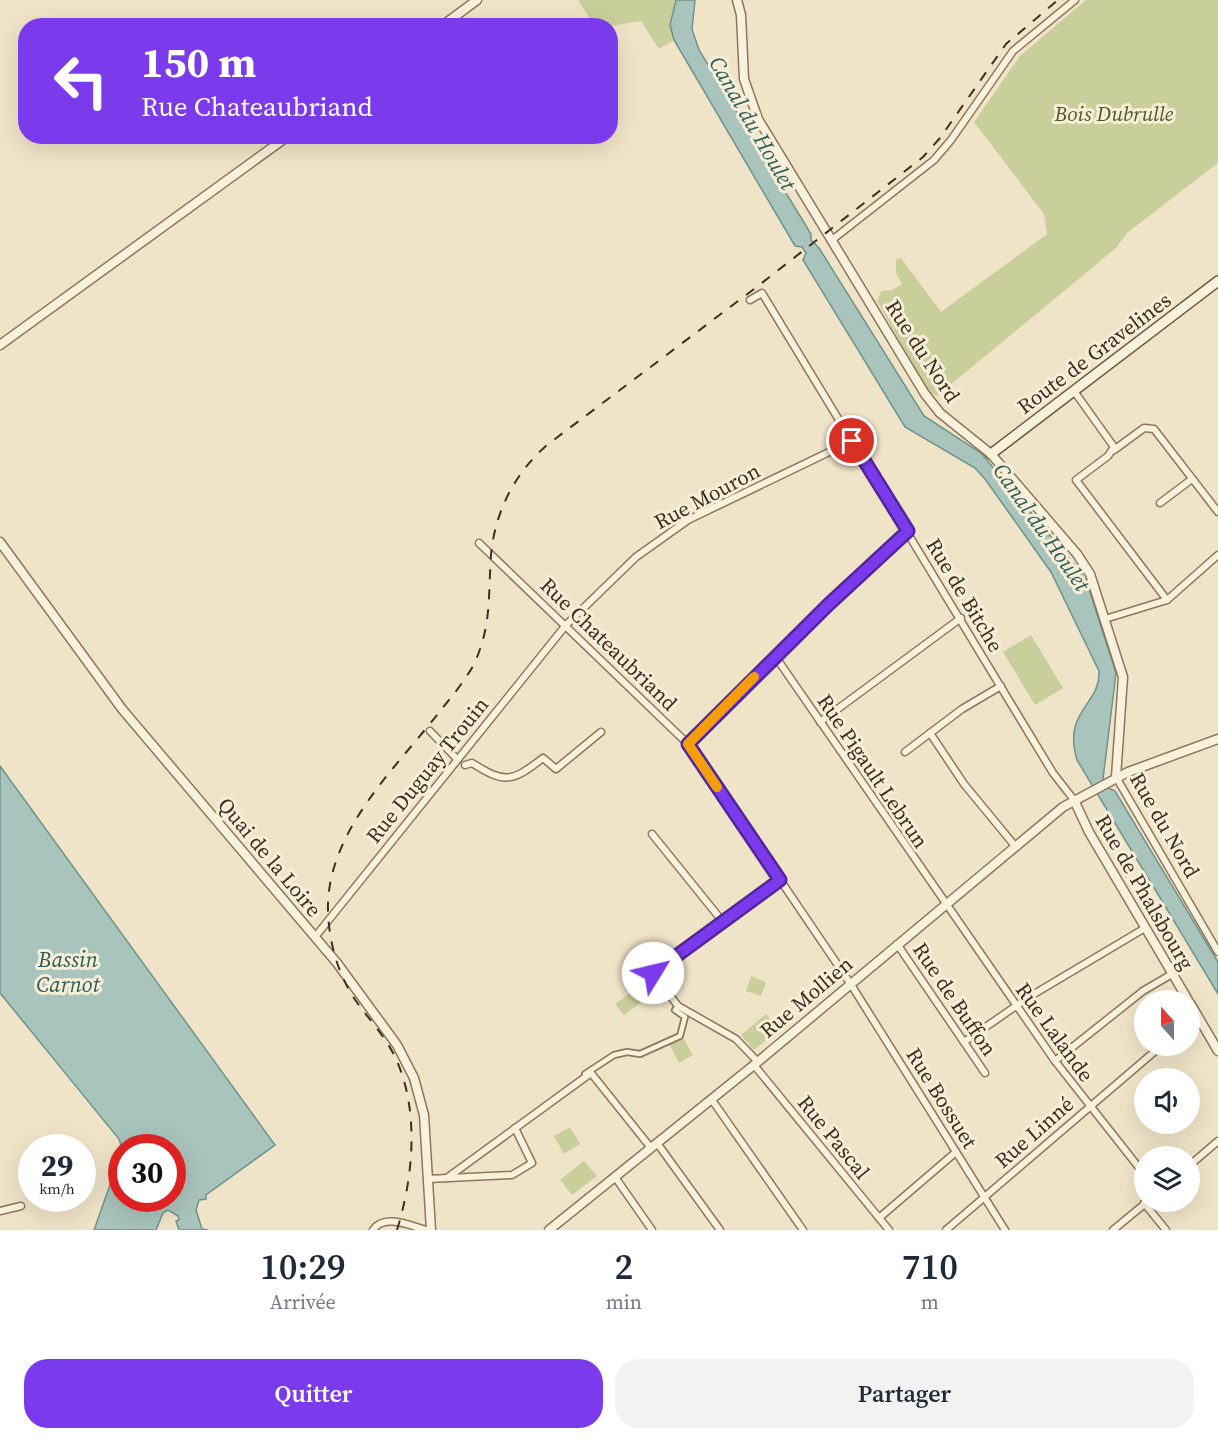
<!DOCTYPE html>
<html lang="fr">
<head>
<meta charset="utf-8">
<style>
	:root { --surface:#fff; --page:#f2f2f3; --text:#1f2937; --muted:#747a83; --accent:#7c3aed }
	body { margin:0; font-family:"Source Serif 4",serif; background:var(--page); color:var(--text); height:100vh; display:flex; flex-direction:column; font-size:22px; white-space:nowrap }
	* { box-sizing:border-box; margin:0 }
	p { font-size:20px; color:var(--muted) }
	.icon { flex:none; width:33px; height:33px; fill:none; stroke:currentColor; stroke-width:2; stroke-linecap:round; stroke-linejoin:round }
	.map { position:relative; height:1230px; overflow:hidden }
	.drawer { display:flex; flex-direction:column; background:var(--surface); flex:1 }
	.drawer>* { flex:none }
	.banner { position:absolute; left:18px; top:18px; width:600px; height:126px; border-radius:24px; box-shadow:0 6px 24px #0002; background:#7c3aed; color:#fff; overflow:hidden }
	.needle { width:39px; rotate:339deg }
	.fabs { position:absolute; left:1134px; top:990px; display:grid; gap:12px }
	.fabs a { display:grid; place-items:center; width:66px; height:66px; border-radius:50%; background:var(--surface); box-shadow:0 6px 24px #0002; font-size:30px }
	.speed { position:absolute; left:18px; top:1134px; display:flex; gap:12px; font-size:30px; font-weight:700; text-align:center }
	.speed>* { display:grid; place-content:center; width:78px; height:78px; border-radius:50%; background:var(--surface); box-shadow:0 6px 24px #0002; line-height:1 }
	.speed small { font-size:15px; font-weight:400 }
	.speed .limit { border:9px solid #d22; background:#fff; color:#111 }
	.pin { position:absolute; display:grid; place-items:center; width:51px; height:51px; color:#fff; margin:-26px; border:3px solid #fff; border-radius:50%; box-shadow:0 2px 6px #0007 }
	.me { position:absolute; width:66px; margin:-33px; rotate:54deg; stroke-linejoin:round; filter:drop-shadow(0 0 4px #0008) }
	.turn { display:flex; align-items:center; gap:21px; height:126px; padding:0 24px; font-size:27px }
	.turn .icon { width:78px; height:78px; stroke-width:2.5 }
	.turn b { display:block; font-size:42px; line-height:51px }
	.eta { display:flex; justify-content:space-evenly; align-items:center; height:102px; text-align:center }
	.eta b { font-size:36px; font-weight:600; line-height:42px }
	.action { display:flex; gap:12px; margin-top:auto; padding:12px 24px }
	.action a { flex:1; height:69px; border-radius:24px; background:var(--accent); color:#fff; font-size:24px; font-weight:600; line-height:69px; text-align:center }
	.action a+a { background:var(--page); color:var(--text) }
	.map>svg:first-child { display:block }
	.green { fill:#c9cf9b }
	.water { fill:#a9c4bc; stroke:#6f938a; stroke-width:1.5 }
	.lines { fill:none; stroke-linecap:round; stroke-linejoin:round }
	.pedestrian-casing { stroke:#8d765c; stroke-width:8 }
	.minor-casing { stroke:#8d765c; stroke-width:9 }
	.tertiary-casing { stroke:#8d765c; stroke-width:11 }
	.secondary-casing { stroke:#6f573f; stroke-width:12 }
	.pedestrian { stroke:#faf1dc; stroke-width:4.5 }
	.minor { stroke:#faf1dc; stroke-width:6 }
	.tertiary { stroke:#faf1dc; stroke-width:8 }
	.secondary { stroke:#faf1dc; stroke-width:9 }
	.rail { stroke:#3d2e20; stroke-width:2; stroke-dasharray:10 10; stroke-linecap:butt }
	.route-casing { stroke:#51269a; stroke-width:15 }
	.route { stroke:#7c3aed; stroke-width:10 }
	.slow { stroke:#f59e0b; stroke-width:10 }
	.labels { text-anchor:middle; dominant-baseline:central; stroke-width:6; stroke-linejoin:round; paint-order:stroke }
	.park-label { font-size:21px; font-style:italic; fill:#4d5a26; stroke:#f7eed8 }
	.street-label { font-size:21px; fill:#3d2e20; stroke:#f7eed8 }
	.water-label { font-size:22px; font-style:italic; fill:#2f5d5a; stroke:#f7eed8 }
</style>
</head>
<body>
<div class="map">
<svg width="1218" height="1230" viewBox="0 0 1218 1230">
	<rect width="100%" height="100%" fill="#f0e4c8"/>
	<g class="green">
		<path d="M 578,0 L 676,0 C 672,13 668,27 674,40 L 659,49 L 641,21 L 611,26 L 594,25 Z"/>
		<path d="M 1086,0 L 1218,0 L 1218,163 L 1127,233 L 1116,248 L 937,396 L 928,392 L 877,301 L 881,291 L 892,290 L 902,284 L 896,273 L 896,260 L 901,258 L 941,312 L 1047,234 L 1044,214 L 974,122 L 1020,56 Z"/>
		<path d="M 1031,635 L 1063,688 L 1035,705 L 1003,652 Z"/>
		<path d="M 751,976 L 766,982 L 761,996 L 746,991 Z"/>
		<path d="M 636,989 L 644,1000 L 624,1015 L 615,1004 Z"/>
		<path d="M 766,1014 L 779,1030 L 754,1050 L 741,1035 Z"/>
		<path d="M 683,1037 L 693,1055 L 679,1063 L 669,1044 Z"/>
		<path d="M 570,1127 L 580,1144 L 564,1154 L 554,1136 Z"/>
		<path d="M 584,1161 L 597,1176 L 572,1195 L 560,1180 Z"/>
	</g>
	<g class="water">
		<path d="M 676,0 L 695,0 L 692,29 L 699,50 L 811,234 L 811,240 L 819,248 L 924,416 L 981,453 L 1079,570 L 1087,583 L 1116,673 L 1103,779 L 1108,788 L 1115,791 L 1218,962 L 1218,994 L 1077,760 C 1062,710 1101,705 1099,671 L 1051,572 L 985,479 L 975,468 L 905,427 L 803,260 L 806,253 L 802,247 L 795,246 L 674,40 L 670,25 Z"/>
		<path d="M 0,766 L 275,1145 L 206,1195 L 206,1199 L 199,1200 L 196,1210 L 202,1229 L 208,1230 L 179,1230 L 176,1221 L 179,1220 L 178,1216 L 168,1210 L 163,1213 L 156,1230 L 94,1230 L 121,1154 L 122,1198 L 172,1198 L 172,1148 L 122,1148 L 119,1139 L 0,993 Z"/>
	</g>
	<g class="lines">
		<g class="pedestrian-casing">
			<path id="pedestrian" d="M 586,1076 L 585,1074 L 614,1055 L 627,1052 L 640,1054 L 680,1036 L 685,1017 L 675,1010 L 678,1006"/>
		</g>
		<g class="minor-casing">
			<g id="minor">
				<path d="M 832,240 L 934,160 L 951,140 L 1013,51 L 1075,0"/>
				<path d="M 750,300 L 762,293 L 1053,773 L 1074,800"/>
				<path d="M 1074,391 L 1114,447 L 1108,456 L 1076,480 L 1167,600"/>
				<path d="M 1114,450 L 1144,428 L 1154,429 L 1218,512"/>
				<path d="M 1160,503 L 1192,479"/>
				<path d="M 479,543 L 688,744 L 850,983 L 1005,1230"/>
				<path d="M 1105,619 L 1167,600 L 1218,555"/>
				<path d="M 775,656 L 1055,1061 L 1144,1174"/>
				<path d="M 820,722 L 961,618"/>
				<path d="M 430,731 L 457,759"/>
				<path d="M 930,733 L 964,784 L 1015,846"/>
				<path d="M 688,744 L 814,618 L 908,532"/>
				<path d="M 905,752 L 962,709 L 1001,686"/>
				<path d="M 465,765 L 472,763 C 505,784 512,782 543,758 L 556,769 L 601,732"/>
				<path d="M 1116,777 L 1218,952"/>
				<path d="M 652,834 L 723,922"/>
				<path d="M 315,937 L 566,625 L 636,557 L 688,520 L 852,441"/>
				<path d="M 897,944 L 985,1073"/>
				<path d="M 964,1042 L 1029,997 L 1145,928"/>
				<path d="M 1055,1061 L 1143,991 L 1172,974"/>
				<path d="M 758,1062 L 736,1039 L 678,1006 L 653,973 L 780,880"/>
				<path d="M 754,1065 L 889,1230"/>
				<path d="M 712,1100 L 803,1230"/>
				<path d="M 657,1143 L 720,1230"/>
				<path d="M 1190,1165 L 1218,1141"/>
				<path d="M 615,1177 L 652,1230"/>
				<path d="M 447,1178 L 591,1073 L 651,1148"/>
				<path d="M 428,1179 L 512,1175 L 532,1163 L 515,1128"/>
				<path d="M 1144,1203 L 1166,1230"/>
				<path d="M 0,1211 L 21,1206"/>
				<path d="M 879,1218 L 956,1152"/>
				<path d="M 373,1230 C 384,1213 411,1226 426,1230"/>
				<path d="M 946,1230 L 1161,1046"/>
				<path d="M 1113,1230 L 1147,1202"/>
			</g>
		</g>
		<g class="tertiary-casing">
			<g id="tertiary">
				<path d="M 737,0 L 741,15 L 744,79 L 758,119 L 925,394 L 940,413 L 991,454 L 1077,554 L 1090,574 L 1123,677 L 1116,777"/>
				<path d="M 442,26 L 477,0"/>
				<path d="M 0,345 L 288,136"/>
				<path d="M 0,542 L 122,709 L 337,963 L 397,1045 L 414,1078 L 424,1115 L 431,1230"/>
				<path d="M 1074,800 L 1089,832 L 1188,1000"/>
				<path d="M 1190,1003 L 1218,1051"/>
				<path d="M 549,1230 L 754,1065 L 1063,807 L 1128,772 L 1218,739"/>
			</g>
		</g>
		<g class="secondary-casing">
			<path id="secondary" d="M 991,454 L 1218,281"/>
		</g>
		<use href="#pedestrian" class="pedestrian"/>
		<use href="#minor" class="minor"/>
		<use href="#tertiary" class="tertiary"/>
		<use href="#secondary" class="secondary"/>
		<path class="rail" d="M 397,1230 C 414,1175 420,1105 393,1053 C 383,1034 368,1018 356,1001 C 338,975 329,943 328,911 C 326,832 396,768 441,710 C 452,696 464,682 473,666 C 492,627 488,596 491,555 C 495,512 514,474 547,445 L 758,286 L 923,157 L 940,138 L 1006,44 L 1058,0"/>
	</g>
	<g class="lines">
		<g class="route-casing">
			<path id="route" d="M 653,973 L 780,880 L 688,744 L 828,605 L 908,531 L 852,441"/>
		</g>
		<use href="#route" class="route"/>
		<path class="slow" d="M 717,787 L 688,744 L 754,677"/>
	</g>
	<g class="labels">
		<g class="park-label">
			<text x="1114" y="113">Bois Dubrulle</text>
		</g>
		<g class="street-label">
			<text transform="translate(923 351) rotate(57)">Rue du Nord</text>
			<text transform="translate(1094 353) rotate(-37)">Route de Gravelines</text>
			<text transform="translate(707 496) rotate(-28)">Rue Mouron</text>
			<text transform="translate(965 595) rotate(59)">Rue de Bitche</text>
			<text transform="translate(609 644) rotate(44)">Rue Chateaubriand</text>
			<text transform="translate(427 770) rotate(-51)">Rue Duguay Trouin</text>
			<text transform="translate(873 771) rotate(56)">Rue Pigault Lebrun</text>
			<text transform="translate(1165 825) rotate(60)">Rue du Nord</text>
			<text transform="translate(270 857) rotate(50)">Quai de la Loire</text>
			<text transform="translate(1145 892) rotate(60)">Rue de Phalsbourg</text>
			<text transform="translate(806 997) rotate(-40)">Rue Mollien</text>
			<text transform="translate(955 999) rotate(56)">Rue de Buffon</text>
			<text transform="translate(1055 1032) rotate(54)">Rue Lalande</text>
			<text transform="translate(942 1098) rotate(58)">Rue Bossuet</text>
			<text transform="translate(1034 1132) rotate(-41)">Rue Linné</text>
			<text transform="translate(834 1137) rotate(51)">Rue Pascal</text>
		</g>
		<g class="water-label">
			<text transform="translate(753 123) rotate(60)">Canal du Houlet</text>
			<text transform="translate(1042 527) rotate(55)">Canal du Houlet</text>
			<text x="68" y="959">Bassin<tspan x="68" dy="25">Carnot</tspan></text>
		</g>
	</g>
</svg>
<div class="fabs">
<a><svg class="needle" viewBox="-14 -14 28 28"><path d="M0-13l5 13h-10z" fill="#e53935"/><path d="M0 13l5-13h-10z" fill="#747a83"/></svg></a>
<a><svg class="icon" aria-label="sound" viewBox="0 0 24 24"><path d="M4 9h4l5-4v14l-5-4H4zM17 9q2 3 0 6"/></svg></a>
<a><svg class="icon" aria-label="layers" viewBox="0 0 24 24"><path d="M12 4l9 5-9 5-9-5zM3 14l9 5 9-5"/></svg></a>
</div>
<div class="speed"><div>29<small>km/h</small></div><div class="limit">30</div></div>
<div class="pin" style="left:852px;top:441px;background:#d93025"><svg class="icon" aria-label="arrive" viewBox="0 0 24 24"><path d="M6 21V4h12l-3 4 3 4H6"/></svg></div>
<svg class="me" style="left:653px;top:973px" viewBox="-20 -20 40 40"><circle r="19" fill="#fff"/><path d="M0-13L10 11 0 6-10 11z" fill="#7c3aed"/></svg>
<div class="banner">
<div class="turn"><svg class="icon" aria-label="left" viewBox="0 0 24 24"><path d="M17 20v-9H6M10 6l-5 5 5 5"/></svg><div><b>150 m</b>Rue Chateaubriand</div></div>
</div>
</div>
<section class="drawer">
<div class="eta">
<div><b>10:29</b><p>Arrivée</p></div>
<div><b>2</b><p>min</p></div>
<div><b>710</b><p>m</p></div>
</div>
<div class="action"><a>Quitter</a><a>Partager</a></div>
</section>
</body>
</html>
